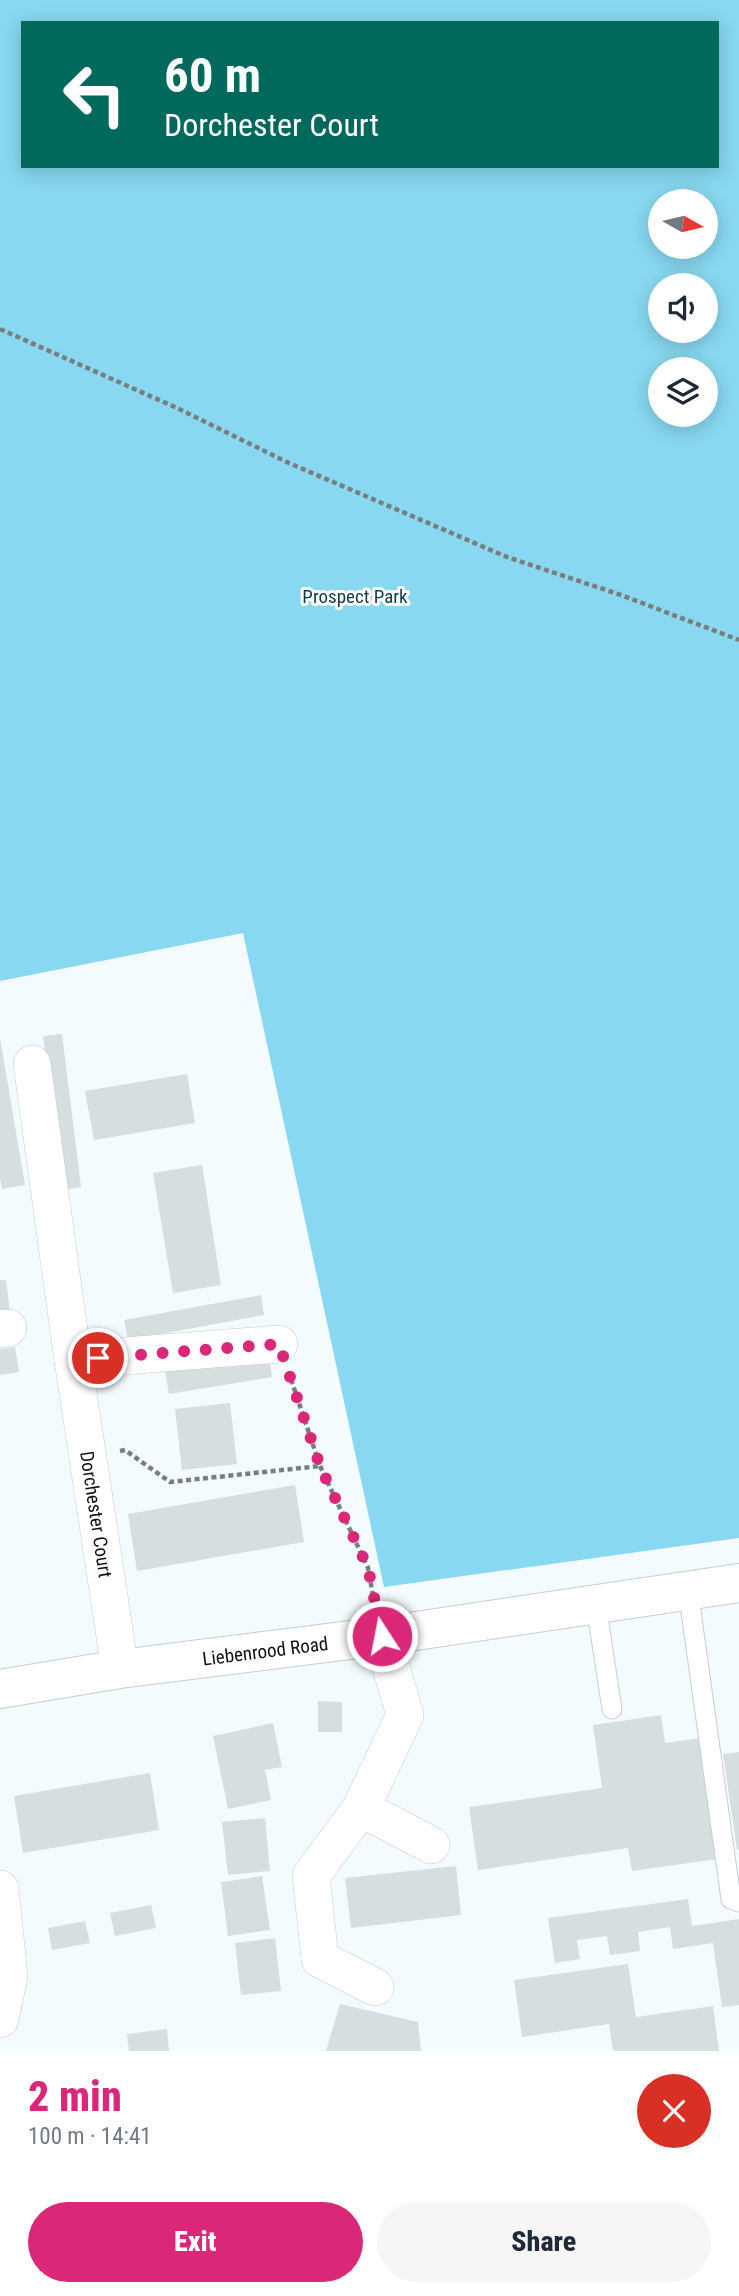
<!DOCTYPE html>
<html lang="en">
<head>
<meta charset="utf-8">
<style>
	:root { --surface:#fff; --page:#f6f6f7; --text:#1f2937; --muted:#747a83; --accent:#db2777 }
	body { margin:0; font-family:"Roboto Condensed",sans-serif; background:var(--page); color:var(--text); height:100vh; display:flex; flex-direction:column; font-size:26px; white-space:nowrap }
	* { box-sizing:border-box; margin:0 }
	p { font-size:23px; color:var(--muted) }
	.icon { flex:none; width:38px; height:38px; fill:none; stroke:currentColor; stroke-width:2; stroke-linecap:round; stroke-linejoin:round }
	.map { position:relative; height:2051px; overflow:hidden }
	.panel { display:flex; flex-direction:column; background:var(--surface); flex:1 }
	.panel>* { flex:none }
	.guide { position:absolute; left:21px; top:21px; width:698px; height:147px; border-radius:0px; box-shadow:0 4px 18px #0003; background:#00695c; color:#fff; overflow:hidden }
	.needle { width:46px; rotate:98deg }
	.tools { position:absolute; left:648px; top:189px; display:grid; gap:14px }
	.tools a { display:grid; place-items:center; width:70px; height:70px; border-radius:50%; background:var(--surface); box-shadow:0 4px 18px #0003; font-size:35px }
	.pin { position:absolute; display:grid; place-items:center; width:60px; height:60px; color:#fff; margin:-30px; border:4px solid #fff; border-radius:50%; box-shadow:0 2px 7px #0007 }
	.me { position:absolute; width:77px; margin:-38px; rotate:349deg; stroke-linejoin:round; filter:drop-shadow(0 0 5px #0008) }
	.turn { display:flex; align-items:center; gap:24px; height:147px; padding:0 28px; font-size:32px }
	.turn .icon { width:91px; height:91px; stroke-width:2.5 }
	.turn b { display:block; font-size:49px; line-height:60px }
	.round { display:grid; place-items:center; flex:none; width:74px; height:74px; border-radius:37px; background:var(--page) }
	.overview { display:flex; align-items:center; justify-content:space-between; height:119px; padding:0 28px }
	h1 { font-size:42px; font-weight:800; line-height:52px; color:var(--accent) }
	.primary-button { display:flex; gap:14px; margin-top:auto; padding:14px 28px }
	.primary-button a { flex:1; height:80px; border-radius:42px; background:var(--accent); color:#fff; font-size:28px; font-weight:800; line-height:80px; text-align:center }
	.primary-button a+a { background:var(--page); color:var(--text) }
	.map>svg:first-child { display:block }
	.green { fill:#87d8f0; fill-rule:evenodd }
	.building { fill:#d6dee0 }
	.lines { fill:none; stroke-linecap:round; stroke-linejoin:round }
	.service-casing { stroke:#c6cdd0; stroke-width:21 }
	.minor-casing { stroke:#c6cdd0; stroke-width:38 }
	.tertiary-casing { stroke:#c6cdd0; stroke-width:40 }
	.path { stroke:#787e80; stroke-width:4.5; stroke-dasharray:5 3.5; stroke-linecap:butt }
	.service { stroke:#fff; stroke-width:19 }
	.minor { stroke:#fff; stroke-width:37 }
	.tertiary { stroke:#fff; stroke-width:38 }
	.route { stroke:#db2777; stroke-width:12; stroke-dasharray:0 21.6 }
	.labels { text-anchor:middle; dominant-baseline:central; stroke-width:6; stroke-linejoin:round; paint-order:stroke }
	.park-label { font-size:19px; fill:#0f3c48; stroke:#fff }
	.street-label { font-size:19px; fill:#0f1213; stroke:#fff }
</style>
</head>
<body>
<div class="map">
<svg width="739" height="2051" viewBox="0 0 739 2051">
	<rect width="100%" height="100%" fill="#f3fbfe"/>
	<path class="green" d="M 0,0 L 739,0 L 739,1538 L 384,1587 L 243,933 L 0,981 ZM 23,23 L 718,23 L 718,166 L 23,166 ZM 660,201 L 705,201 L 705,247 L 660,247 ZM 660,285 L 705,285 L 705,331 L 660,331 ZM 660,369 L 705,369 L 705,415 L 660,415 Z"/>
	<g class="building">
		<path d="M 62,1034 L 81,1187 L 62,1190 L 43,1036 Z"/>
		<path d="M 0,1038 L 25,1185 L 2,1189 L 0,1178 Z"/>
		<path d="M 187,1074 L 195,1123 L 94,1140 L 85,1091 Z"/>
		<path d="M 202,1165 L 221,1285 L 173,1293 L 153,1173 Z"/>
		<path d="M 0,1280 L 6,1280 L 10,1311 L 0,1313 Z"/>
		<path d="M 261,1295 L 264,1315 L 128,1340 L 124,1320 Z"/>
		<path d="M 15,1347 L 19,1372 L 0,1375 L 0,1349 Z"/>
		<path d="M 269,1355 L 272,1377 L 169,1394 L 165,1371 Z"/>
		<path d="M 230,1403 L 237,1464 L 182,1470 L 175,1409 Z"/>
		<path d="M 295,1485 L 304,1542 L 137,1571 L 128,1514 Z"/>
		<path d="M 318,1701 L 342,1702 L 342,1732 L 318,1732 Z"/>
		<path d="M 661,1715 L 665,1743 L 700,1738 L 718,1859 L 632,1871 L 628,1848 L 478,1870 L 469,1807 L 602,1788 L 593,1725 Z"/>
		<path d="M 273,1723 L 282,1767 L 265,1770 L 271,1800 L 228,1809 L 213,1736 Z"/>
		<path d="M 739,1752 L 739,1850 L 737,1850 L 723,1754 Z"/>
		<path d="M 150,1773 L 159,1830 L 23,1853 L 14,1796 Z"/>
		<path d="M 265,1818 L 270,1871 L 228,1875 L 222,1822 Z"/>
		<path d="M 456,1866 L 461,1915 L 351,1928 L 345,1878 Z"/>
		<path d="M 262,1876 L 270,1930 L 228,1936 L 221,1882 Z"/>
		<path d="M 688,1899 L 692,1926 L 739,1919 L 739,2005 L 722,2007 L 713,1943 L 673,1949 L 670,1927 L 638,1932 L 640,1951 L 610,1955 L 607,1936 L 577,1940 L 580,1959 L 555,1963 L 548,1918 Z"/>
		<path d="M 151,1905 L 156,1928 L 115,1936 L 110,1913 Z"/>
		<path d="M 85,1921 L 90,1943 L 52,1950 L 48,1928 Z"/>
		<path d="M 275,1938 L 281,1991 L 241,1995 L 235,1943 Z"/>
		<path d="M 628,1964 L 636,2017 L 713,2006 L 719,2051 L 613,2051 L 609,2024 L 522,2037 L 514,1980 Z"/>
		<path d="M 340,2004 L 418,2022 L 421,2051 L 326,2051 Z"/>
		<path d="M 167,2029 L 169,2051 L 129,2051 L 127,2034 Z"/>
	</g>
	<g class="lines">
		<g class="service-casing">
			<g id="service">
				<path d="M 688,1590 L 731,1899 L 739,1902"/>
				<path d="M 596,1605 L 612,1709"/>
			</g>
		</g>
		<g class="minor-casing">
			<g id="minor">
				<path id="s1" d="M 32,1064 L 73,1360 L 120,1669"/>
				<path d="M 0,1329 L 8,1328"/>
				<path d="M 73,1360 L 279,1344"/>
				<path d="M 361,1808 L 431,1845"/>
				<path d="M 0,1889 L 9,1976 L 0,2019"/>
				<path d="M 375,1987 L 320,1959 L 311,1876 L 361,1808 L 405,1715 L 382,1636"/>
			</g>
		</g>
		<g class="tertiary-casing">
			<g id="tertiary">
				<path id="s2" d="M 0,1689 L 120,1669 L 382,1636 L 739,1583"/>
			</g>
		</g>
		<g class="path">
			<path d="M 0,329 L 177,408 L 289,463 L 507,557 L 621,595 L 739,640"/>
			<path d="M 120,1451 L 125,1450 L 170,1482 L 320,1466 L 290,1376"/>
			<path d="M 320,1466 L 368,1568 L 374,1601"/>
		</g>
		<use href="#service" class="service"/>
		<use href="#minor" class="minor"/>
		<use href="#tertiary" class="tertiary"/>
	</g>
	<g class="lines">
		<path class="route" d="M 98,1358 L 279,1344 L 320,1466 L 368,1568 L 382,1636"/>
	</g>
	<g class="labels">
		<g class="park-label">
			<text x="355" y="596">Prospect Park</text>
		</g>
		<g class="street-label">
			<text stroke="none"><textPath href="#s1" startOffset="455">Dorchester Court</textPath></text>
			<text stroke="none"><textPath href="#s2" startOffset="268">Liebenrood Road</textPath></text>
		</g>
	</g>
</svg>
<div class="tools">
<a><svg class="needle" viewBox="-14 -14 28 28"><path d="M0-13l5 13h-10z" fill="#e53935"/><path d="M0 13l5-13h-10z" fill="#747a83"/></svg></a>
<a><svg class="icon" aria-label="sound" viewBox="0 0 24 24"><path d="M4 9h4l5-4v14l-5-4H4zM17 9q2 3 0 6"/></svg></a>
<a><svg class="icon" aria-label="layers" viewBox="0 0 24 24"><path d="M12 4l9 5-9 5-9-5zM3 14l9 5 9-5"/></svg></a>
</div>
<div class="pin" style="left:98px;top:1358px;background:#d93025"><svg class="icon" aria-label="arrive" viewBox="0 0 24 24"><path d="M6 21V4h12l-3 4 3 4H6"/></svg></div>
<svg class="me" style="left:382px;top:1636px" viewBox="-20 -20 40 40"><circle r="17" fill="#db2777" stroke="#fff" stroke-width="3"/><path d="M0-11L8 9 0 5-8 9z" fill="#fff"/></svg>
<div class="guide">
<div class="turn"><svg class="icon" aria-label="left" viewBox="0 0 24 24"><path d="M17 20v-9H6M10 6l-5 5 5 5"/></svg><div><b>60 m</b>Dorchester Court</div></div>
</div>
</div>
<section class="panel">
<div class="overview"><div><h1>2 min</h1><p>100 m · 14:41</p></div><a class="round" style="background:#d93025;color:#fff"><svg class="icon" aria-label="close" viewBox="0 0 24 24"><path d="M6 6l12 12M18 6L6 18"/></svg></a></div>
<div class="primary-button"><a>Exit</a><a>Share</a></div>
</section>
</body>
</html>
